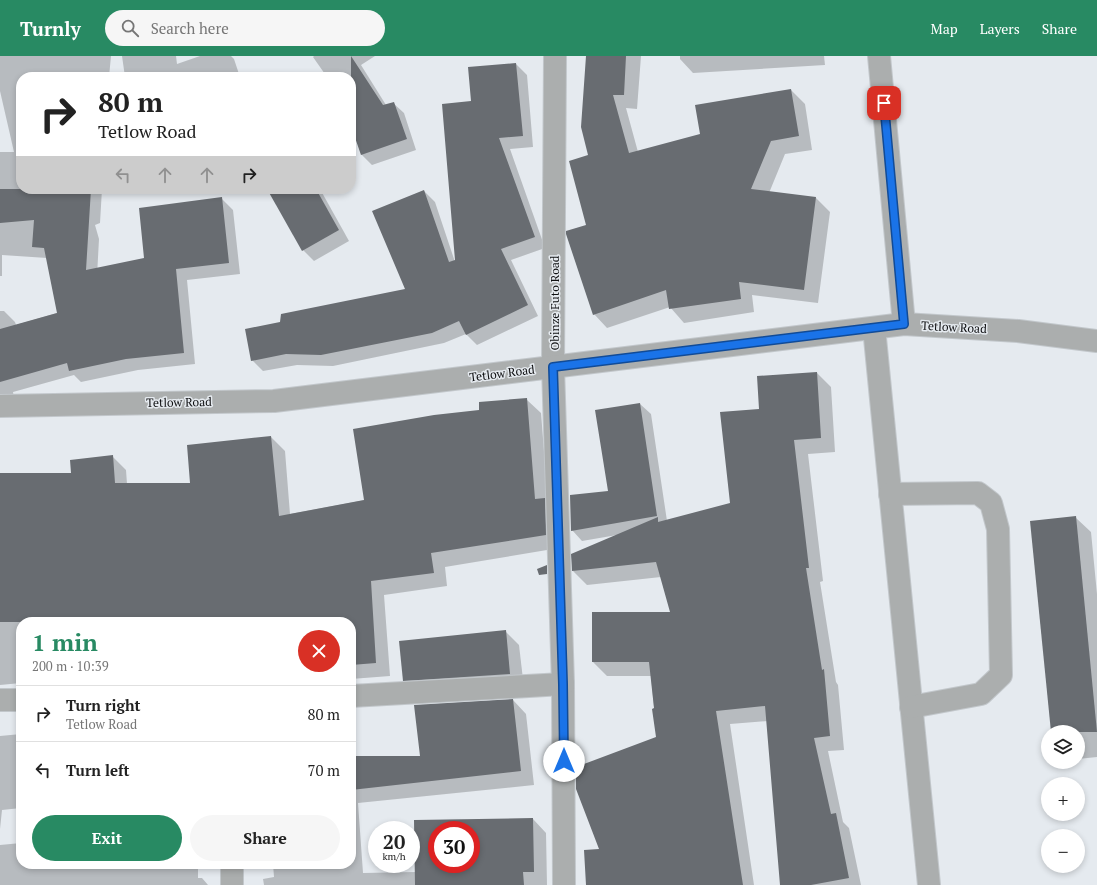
<!DOCTYPE html>
<html lang="en">
<head>
<meta charset="utf-8">
<style>
	:root { --surface:#fff; --page:#f6f6f6; --text:#222; --muted:#767676; --line:#e0e0e0; --accent:#288a63 }
	body { margin:0; font-family:"PT Serif",serif; background:var(--page); color:var(--text); height:100vh; display:flex; flex-direction:column; font-size:15px; white-space:nowrap }
	* { box-sizing:border-box; margin:0 }
	p { font-size:13px; color:var(--muted) }
	.icon { flex:none; width:22px; height:22px; fill:none; stroke:currentColor; stroke-width:2; stroke-linecap:round; stroke-linejoin:round }
	.map { position:relative; flex:1; overflow:hidden }
	.side { position:absolute; left:16px; top:561px; width:340px; height:252px; display:flex; flex-direction:column; background:var(--surface); border-radius:16px; box-shadow:0 2px 6px #0003 }
	.side>* { flex:none }
	.guide { position:absolute; left:16px; top:16px; width:340px; height:122px; border-radius:16px; box-shadow:0 2px 6px #0003; background:#fff; color:var(--text); overflow:hidden }
	.buttons { position:absolute; left:1041px; top:669px; display:grid; gap:8px }
	.buttons a { display:grid; place-items:center; width:44px; height:44px; border-radius:50%; background:var(--surface); box-shadow:0 2px 6px #0003; font-size:20px }
	.speed { position:absolute; left:368px; top:765px; display:flex; gap:8px; font-size:20px; font-weight:700; text-align:center }
	.speed>* { display:grid; place-content:center; width:52px; height:52px; border-radius:50%; background:var(--surface); box-shadow:0 2px 6px #0003; line-height:1 }
	.speed small { font-size:10px; font-weight:400 }
	.speed .limit { border:6px solid #d22; background:#fff; color:#111 }
	.pin { position:absolute; display:grid; place-items:center; width:34px; height:34px; color:#fff; margin:-17px; border-radius:8px; box-shadow:0 2px 6px #0006 }
	.me { position:absolute; width:44px; margin:-22px; rotate:0deg; stroke-linejoin:round; filter:drop-shadow(0 0 3px #0008) }
	.turn { display:flex; align-items:center; gap:14px; height:84px; padding:0 16px; font-size:18px }
	.turn .icon { width:52px; height:52px; stroke-width:2.5 }
	.turn b { display:block; font-size:28px; line-height:34px }
	.lanes { display:flex; align-items:center; height:38px; padding:0 16px; background:#0003; justify-content:center; gap:20px; direction:ltr }
	.lanes .off { opacity:.35 }
	.round { display:grid; place-items:center; flex:none; width:42px; height:42px; border-radius:21px; background:var(--page) }
	.headline { display:flex; align-items:center; justify-content:space-between; height:68px; padding:0 16px }
	h1 { font-size:24px; font-weight:800; line-height:30px; color:var(--accent) }
	.primary-button { display:flex; gap:8px; margin-top:auto; padding:8px 16px }
	.primary-button a { flex:1; height:46px; border-radius:24px; background:var(--accent); color:#fff; font-size:16px; font-weight:800; line-height:46px; text-align:center }
	.primary-button a+a { background:var(--page); color:var(--text) }
	ul { padding:0; list-style:none }
	li { display:flex; align-items:center; gap:12px; height:56px; padding:0 16px; border-top:1px solid var(--line) }
	li div { flex:1 }
	li b { display:block; font-size:15px }
	li em { font-style:normal }
	header { display:flex; align-items:center; gap:24px; box-sizing:border-box; height:56px; padding:0 20px; background:var(--accent); color:#fff }
	header strong { font-size:19px }
	nav { display:flex; gap:22px; margin-inline-start:auto; font-size:14px }
	.search { width:280px; height:36px; background:var(--page); display:flex; align-items:center; gap:10px; box-sizing:border-box; padding:0 14px; border-radius:22px; color:var(--muted); font-size:15px }
	.map>svg:first-child { display:block }
	.shadow { fill:#0003; fill-rule:evenodd }
	.building { fill:#686c71; fill-rule:evenodd }
	.lines { fill:none; stroke-linecap:round; stroke-linejoin:round }
	.minor-casing { stroke:#c2c7cb; stroke-width:24 }
	.minor { stroke:#abaeae; stroke-width:22 }
	.route-casing { stroke:#114b97; stroke-width:10 }
	.route { stroke:#1a73e8; stroke-width:7 }
	.labels { text-anchor:middle; dominant-baseline:central; stroke-width:3; stroke-linejoin:round; paint-order:stroke }
	.street-label { font-size:12px; fill:#0d0e10; stroke:#e5eaef }
</style>
</head>
<body>
<header>
<strong>Turnly</strong>
<div class="search"><svg class="icon" aria-label="search" viewBox="0 0 24 24"><circle cx="10" cy="10" r="6"/><path d="M15 15l6 6"/></svg>Search here</div>
<nav><a>Map</a><a>Layers</a><a>Share</a></nav>
</header>
<div class="map">
<svg width="1097" height="829" viewBox="0 0 1097 829">
	<rect width="100%" height="100%" fill="#e5eaef"/>
	<g class="shadow">
		<path d="M 0,0 L 111,0 L 109,21 L 21,21 L 21,133 L 102,133 L 100,167 L 95,169 L 99,183 L 97,220 L 47,202 L 2,199 L 2,220 L 0,220 L 0,96 L 14,96 L 0,35 Z"/>
		<path d="M 122,0 L 176,0 L 177,8 L 200,0 L 231,0 L 234,3 L 240,21 L 125,21 Z"/>
		<path d="M 314,0 L 375,0 L 361,9 L 386,49 L 393,47 L 404,57 L 416,94 L 372,109 L 362,99 L 351,67 L 351,21 L 327,21 L 313,1 Z"/>
		<path d="M 587,0 L 641,0 L 637,53 L 626,52 L 638,96 L 701,79 L 791,34 L 805,48 L 812,94 L 785,98 L 769,137 L 816,142 L 830,156 L 818,247 L 752,239 L 754,256 L 684,267 L 670,251 L 607,272 L 594,258 L 587,169 L 590,100 Z"/>
		<path d="M 680,0 L 824,0 L 825,9 L 693,17 L 680,3 Z"/>
		<path d="M 516,8 L 527,19 L 533,91 L 510,93 L 545,192 L 511,204 L 538,260 L 477,289 L 466,278 L 444,287 L 333,310 L 297,309 L 263,315 L 252,304 L 281,267 L 406,234 L 424,135 L 435,146 L 455,206 L 472,46 Z"/>
		<path d="M 268,133 L 320,133 L 349,185 L 314,205 L 303,194 Z"/>
		<path d="M 221,142 L 233,154 L 240,218 L 187,224 L 195,308 L 138,314 L 81,326 L 74,319 L 13,336 L 15,347 L 0,349 L 0,255 L 4,255 L 15,266 L 16,269 L 152,229 Z"/>
		<path d="M 817,317 L 831,331 L 835,396 L 808,398 L 823,525 L 820,526 L 836,626 L 838,629 L 844,694 L 828,695 L 843,766 L 849,772 L 861,829 L 781,829 L 768,665 L 730,668 L 754,829 L 587,829 L 601,794 L 657,682 L 651,620 L 607,620 L 593,606 L 671,557 L 661,521 L 587,529 L 573,515 L 617,479 L 582,485 L 572,474 L 609,436 L 640,348 L 651,358 L 667,465 L 731,448 L 760,354 Z"/>
		<path d="M 527,344 L 541,357 L 548,446 L 559,492 L 445,511 L 447,530 L 384,539 L 390,620 L 351,623 L 351,566 L 21,566 L 21,627 L 0,629 L 0,498 L 72,418 L 112,400 L 126,414 L 127,428 L 191,428 L 271,381 L 285,395 L 290,458 L 365,444 L 480,354 Z"/>
		<path d="M 1076,462 L 1091,476 L 1097,538 L 1097,701 L 1078,703 L 1078,676 L 1052,676 Z"/>
		<path d="M 505,575 L 519,589 L 524,632 L 418,638 L 404,624 Z"/>
		<path d="M 513,644 L 526,658 L 534,729 L 358,747 L 363,817 L 416,816 L 415,765 L 533,763 L 546,777 L 547,829 L 264,829 L 263,823 L 274,821 L 273,808 L 351,808 L 351,701 L 421,701 ZM 437,774 L 471,774 L 471,808 L 437,808 Z"/>
		<path d="M 21,678 L 21,752 L 2,754 L 0,773 L 0,680 Z"/>
		<path d="M 21,787 L 21,808 L 198,808 L 198,822 L 202,822 L 208,829 L 0,829 L 0,789 Z"/>
	</g>
	<g class="building">
		<path d="M 351,0 L 383,49 L 394,46 L 407,83 L 361,99 L 351,70 Z"/>
		<path d="M 586,0 L 626,0 L 624,39 L 613,39 L 629,97 L 700,78 L 695,49 L 791,33 L 799,80 L 771,85 L 751,133 L 816,141 L 804,234 L 739,226 L 741,243 L 669,253 L 666,234 L 593,259 L 566,178 L 566,175 L 586,169 L 569,105 L 588,99 L 581,71 Z"/>
		<path d="M 516,7 L 523,80 L 499,82 L 535,181 L 501,193 L 528,249 L 466,279 L 459,265 L 432,277 L 321,299 L 286,298 L 251,305 L 245,273 L 280,266 L 281,258 L 405,233 L 372,155 L 424,134 L 449,206 L 455,204 L 442,48 L 471,45 L 468,11 Z"/>
		<path d="M 0,133 L 91,133 L 86,214 L 144,202 L 139,152 L 222,141 L 229,207 L 176,213 L 184,297 L 126,303 L 69,315 L 67,307 L 0,326 L 0,273 L 57,257 L 44,192 L 32,191 L 34,164 L 0,167 Z"/>
		<path d="M 267,133 L 316,133 L 339,174 L 302,195 Z"/>
		<path d="M 817,316 L 821,382 L 794,384 L 809,512 L 806,512 L 822,614 L 824,613 L 830,680 L 814,682 L 831,758 L 836,757 L 849,822 L 811,829 L 780,829 L 765,650 L 716,655 L 743,829 L 586,829 L 584,794 L 599,793 L 576,733 L 576,711 L 656,681 L 652,653 L 654,652 L 649,606 L 592,606 L 592,556 L 670,556 L 656,506 L 572,515 L 571,498 L 658,461 L 658,466 L 730,447 L 720,356 L 759,353 L 757,320 Z"/>
		<path d="M 527,342 L 535,443 L 545,442 L 546,479 L 431,497 L 434,517 L 371,525 L 376,607 L 351,609 L 351,566 L 0,566 L 0,417 L 71,417 L 70,404 L 113,399 L 115,427 L 190,427 L 187,389 L 271,380 L 279,460 L 364,444 L 353,373 L 434,359 L 479,354 L 479,346 Z"/>
		<path d="M 640,347 L 657,460 L 571,475 L 570,439 L 608,435 L 595,354 Z"/>
		<path d="M 1076,460 L 1097,676 L 1051,676 L 1030,465 Z"/>
		<path d="M 547,509 L 547,518 L 539,519 L 537,513 Z"/>
		<path d="M 506,574 L 510,618 L 403,625 L 399,585 Z"/>
		<path d="M 513,643 L 521,715 L 351,734 L 351,700 L 420,700 L 414,649 Z"/>
		<path d="M 533,762 L 534,816 L 523,816 L 524,829 L 415,829 L 414,764 ZM 437,774 L 471,774 L 471,808 L 437,808 Z"/>
	</g>
	<g class="lines">
		<g class="minor-casing">
			<g id="minor">
				<path d="M 555,0 L 553,311 L 563,628 L 564,829"/>
				<path d="M 879,0 L 904,268"/>
				<path d="M 874,272 L 929,829"/>
				<path d="M 0,350 L 274,345 L 904,268 L 1018,275 L 1097,285"/>
				<path d="M 890,438 L 978,437 L 991,447 L 998,473 L 1001,619 L 981,638 L 911,651"/>
				<path d="M 351,640 L 563,628"/>
				<path d="M 0,644 L 21,644"/>
				<path d="M 232,808 L 232,829"/>
			</g>
		</g>
		<use href="#minor" class="minor"/>
	</g>
	<g class="lines">
		<g class="route-casing">
			<path id="route" d="M 564,705 L 563,628 L 553,311 L 904,268 L 884,47"/>
		</g>
		<use href="#route" class="route"/>
	</g>
	<g class="labels">
		<g class="street-label">
			<text transform="translate(554 247) rotate(-90)">Obinze Futo Road</text>
			<text transform="translate(954 271) rotate(3)">Tetlow Road</text>
			<text transform="translate(502 317) rotate(-7)">Tetlow Road</text>
			<text transform="translate(179 346) rotate(-1)">Tetlow Road</text>
		</g>
	</g>
</svg>
<div class="buttons">
<a><svg class="icon" aria-label="layers" viewBox="0 0 24 24"><path d="M12 4l9 5-9 5-9-5zM3 14l9 5 9-5"/></svg></a>
<a>+</a>
<a>−</a>
</div>
<div class="speed"><div>20<small>km/h</small></div><div class="limit">30</div></div>
<div class="pin" style="left:884px;top:47px;background:#d93025"><svg class="icon" aria-label="arrive" viewBox="0 0 24 24"><path d="M6 21V4h12l-3 4 3 4H6"/></svg></div>
<svg class="me" style="left:564px;top:705px" viewBox="-20 -20 40 40"><circle r="19" fill="#fff"/><path d="M0-13L10 11 0 6-10 11z" fill="#1a73e8"/></svg>
<div class="guide">
<div class="turn"><svg class="icon" aria-label="right" viewBox="0 0 24 24"><path d="M7 20v-9h11M14 6l5 5-5 5"/></svg><div><b>80 m</b>Tetlow Road</div></div>
<div class="lanes"><svg class="icon off" aria-label="left" viewBox="0 0 24 24"><path d="M17 20v-9H6M10 6l-5 5 5 5"/></svg><svg class="icon off" aria-label="ahead" viewBox="0 0 24 24"><path d="M12 20V5M6 11l6-6 6 6"/></svg><svg class="icon off" aria-label="ahead" viewBox="0 0 24 24"><path d="M12 20V5M6 11l6-6 6 6"/></svg><svg class="icon" aria-label="right" viewBox="0 0 24 24"><path d="M7 20v-9h11M14 6l5 5-5 5"/></svg></div>
</div>
<section class="side">
<div class="headline"><div><h1>1 min</h1><p>200 m · 10:39</p></div><a class="round" style="background:#d93025;color:#fff"><svg class="icon" aria-label="close" viewBox="0 0 24 24"><path d="M6 6l12 12M18 6L6 18"/></svg></a></div>
<ul>
<li><svg class="icon" aria-label="right" viewBox="0 0 24 24"><path d="M7 20v-9h11M14 6l5 5-5 5"/></svg><div><b>Turn right</b><p>Tetlow Road</p></div><em>80 m</em></li>
<li><svg class="icon" aria-label="left" viewBox="0 0 24 24"><path d="M17 20v-9H6M10 6l-5 5 5 5"/></svg><div><b>Turn left</b></div><em>70 m</em></li>
</ul>
<div class="primary-button"><a>Exit</a><a>Share</a></div>
</section>
</div>
</body>
</html>
